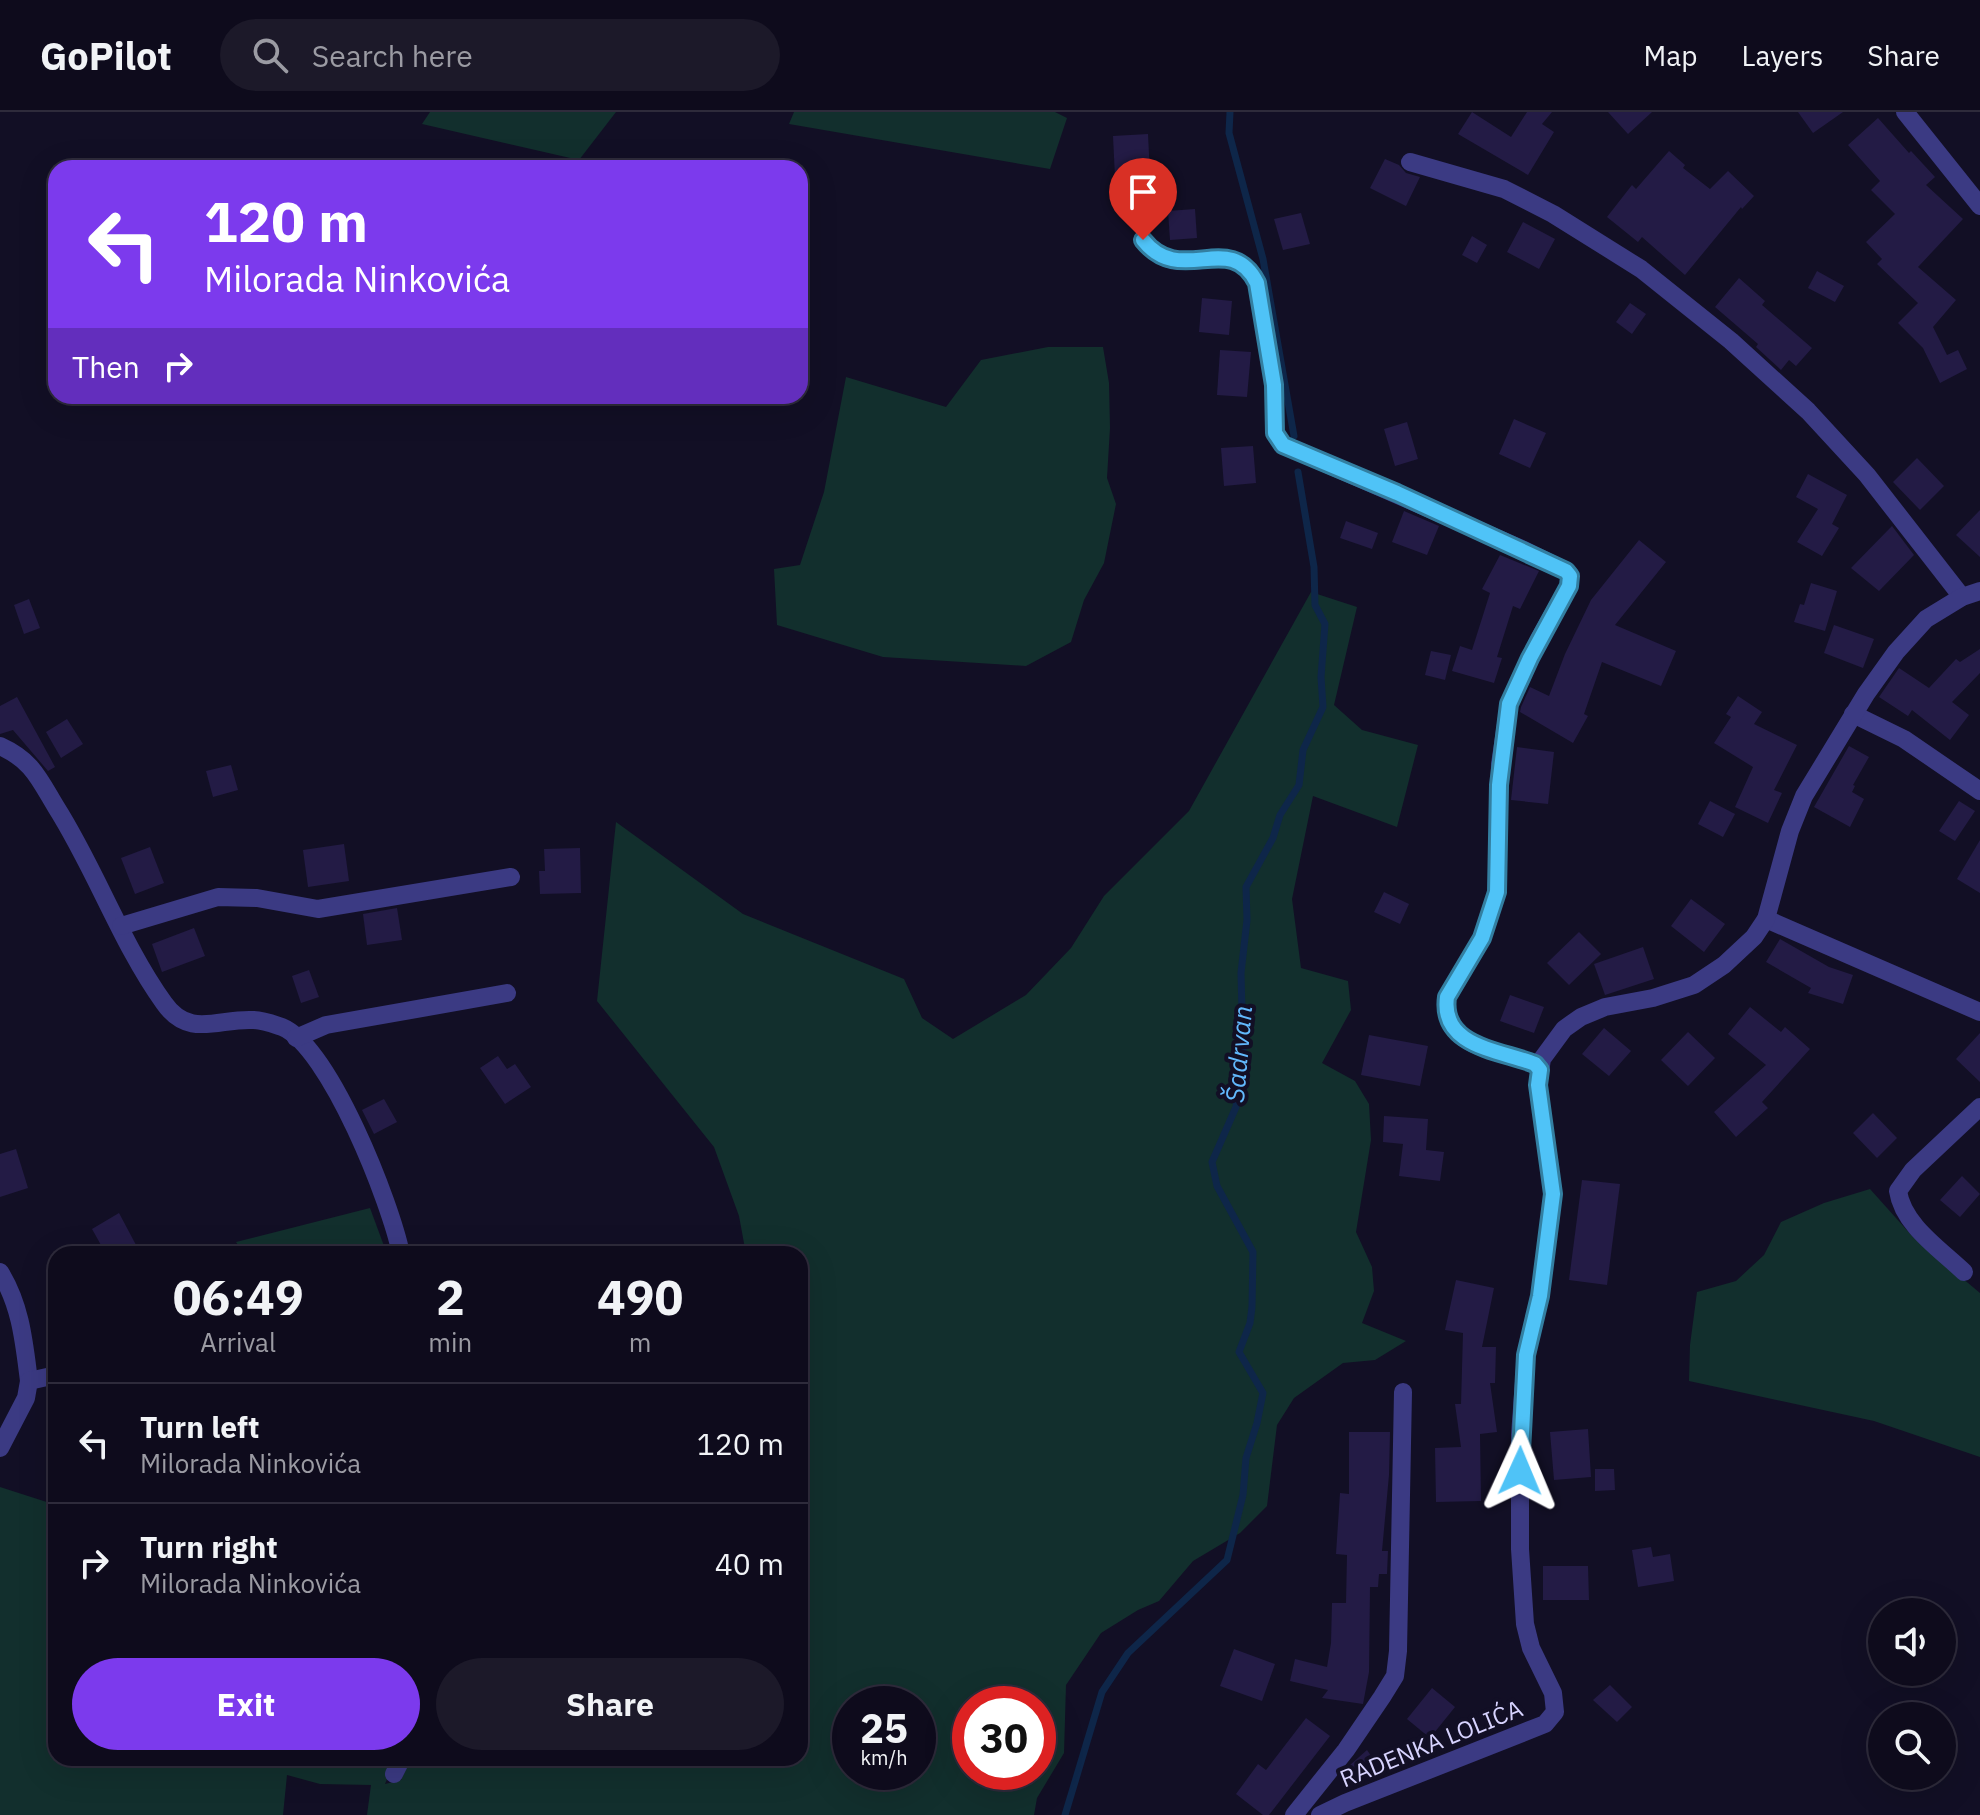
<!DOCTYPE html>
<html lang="en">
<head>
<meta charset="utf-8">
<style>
	:root { --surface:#0e0b1c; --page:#1c1929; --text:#f1f3f6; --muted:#9b9ba3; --line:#2e2b3b; --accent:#7c3aed }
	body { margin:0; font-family:"IBM Plex Sans",sans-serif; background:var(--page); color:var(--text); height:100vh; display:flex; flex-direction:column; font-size:30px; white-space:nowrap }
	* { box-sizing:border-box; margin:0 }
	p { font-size:26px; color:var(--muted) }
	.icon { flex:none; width:44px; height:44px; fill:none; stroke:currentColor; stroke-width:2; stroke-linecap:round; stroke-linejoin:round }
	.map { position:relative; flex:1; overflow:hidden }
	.details { position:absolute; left:48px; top:1134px; width:760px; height:520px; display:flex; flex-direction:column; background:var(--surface); border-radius:24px; box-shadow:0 8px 32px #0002,0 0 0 2px var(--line) }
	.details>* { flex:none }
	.hud { position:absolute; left:48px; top:48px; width:760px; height:244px; border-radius:24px; box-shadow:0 8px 32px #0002,0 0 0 2px var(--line); background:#7c3aed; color:#fff; overflow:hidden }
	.fabs { position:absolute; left:1868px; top:1486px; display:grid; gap:16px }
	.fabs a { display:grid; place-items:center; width:88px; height:88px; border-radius:50%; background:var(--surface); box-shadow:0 8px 32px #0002,0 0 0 2px var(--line); font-size:40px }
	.speed { position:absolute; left:832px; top:1574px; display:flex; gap:16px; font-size:40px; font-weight:700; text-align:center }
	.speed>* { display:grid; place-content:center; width:104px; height:104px; border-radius:50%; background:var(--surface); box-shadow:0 8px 32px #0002,0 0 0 2px var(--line); line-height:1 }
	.speed small { font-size:20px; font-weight:400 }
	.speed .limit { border:12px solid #d22; background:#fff; color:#111 }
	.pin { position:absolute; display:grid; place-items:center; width:68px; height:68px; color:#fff; margin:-82px -34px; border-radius:50% 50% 50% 0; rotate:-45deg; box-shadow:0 0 8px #0007 }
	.pin .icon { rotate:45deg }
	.me { position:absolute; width:88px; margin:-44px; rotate:1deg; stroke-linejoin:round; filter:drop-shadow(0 0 6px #0008) }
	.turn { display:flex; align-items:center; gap:28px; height:168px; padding:0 24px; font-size:36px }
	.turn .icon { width:104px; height:104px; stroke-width:2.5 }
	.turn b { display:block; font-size:56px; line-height:68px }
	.then { display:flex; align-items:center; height:76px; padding:0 24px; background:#0003; gap:16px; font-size:30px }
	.eta { display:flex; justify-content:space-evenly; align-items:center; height:136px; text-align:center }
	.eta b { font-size:48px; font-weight:700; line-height:56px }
	.action { display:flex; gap:16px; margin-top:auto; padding:16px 24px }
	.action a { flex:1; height:92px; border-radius:48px; background:var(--accent); color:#fff; font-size:32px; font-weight:700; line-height:92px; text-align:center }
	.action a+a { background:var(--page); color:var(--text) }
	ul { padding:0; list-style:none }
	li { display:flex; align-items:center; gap:24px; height:120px; padding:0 24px; border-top:2px solid var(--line) }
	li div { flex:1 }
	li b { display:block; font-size:30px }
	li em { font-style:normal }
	header { display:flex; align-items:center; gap:48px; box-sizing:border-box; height:112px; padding:0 40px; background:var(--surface); border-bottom:2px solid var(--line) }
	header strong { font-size:38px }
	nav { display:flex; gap:44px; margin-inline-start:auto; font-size:28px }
	.search { width:560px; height:72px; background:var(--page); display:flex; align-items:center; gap:20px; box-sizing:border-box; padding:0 28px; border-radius:44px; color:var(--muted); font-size:30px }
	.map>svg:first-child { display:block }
	.green { fill:#122f2d; fill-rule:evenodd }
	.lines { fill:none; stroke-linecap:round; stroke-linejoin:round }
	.stream { stroke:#0e2649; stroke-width:7 }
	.building { fill:#231b45 }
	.minor { stroke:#3b3a83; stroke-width:18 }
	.route-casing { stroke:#337fa1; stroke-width:20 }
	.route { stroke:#4fc3f7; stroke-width:14 }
	.labels { text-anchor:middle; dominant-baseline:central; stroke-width:8; stroke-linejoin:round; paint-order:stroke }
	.street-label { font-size:24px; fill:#d7d3fe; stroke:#120f25 }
	.water-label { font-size:26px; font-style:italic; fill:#62b9fd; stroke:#120f25 }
</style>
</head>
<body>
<header>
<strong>GoPilot</strong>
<div class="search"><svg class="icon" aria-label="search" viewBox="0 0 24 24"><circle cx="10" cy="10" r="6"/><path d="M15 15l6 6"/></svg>Search here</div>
<nav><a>Map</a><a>Layers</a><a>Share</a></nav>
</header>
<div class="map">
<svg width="1980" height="1703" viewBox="0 0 1980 1703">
	<rect width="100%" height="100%" fill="#120f25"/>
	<g class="green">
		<path d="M 430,0 L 616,0 L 579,48 L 422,12 Z"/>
		<path d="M 794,0 L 1055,0 L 1067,6 L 1050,57 L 789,12 Z"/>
		<path d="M 1048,235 L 1103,235 L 1109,271 L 1110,316 L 1107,366 L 1116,392 L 1104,451 L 1084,488 L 1071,530 L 1026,554 L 883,545 L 777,513 L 774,457 L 800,453 L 824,380 L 846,265 L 946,295 L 981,248 Z"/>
		<path d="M 1311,480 L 1357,495 L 1334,593 L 1362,618 L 1418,633 L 1397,715 L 1313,684 L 1292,787 L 1301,856 L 1348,869 L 1351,898 L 1322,951 L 1355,969 L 1369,992 L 1371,1028 L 1356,1120 L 1372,1155 L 1374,1179 L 1362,1211 L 1406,1229 L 1375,1248 L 1343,1251 L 1294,1286 L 1277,1313 L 1267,1394 L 1240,1421 L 1193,1449 L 1159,1489 L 1138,1498 L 1101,1521 L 1066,1573 L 1064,1641 L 1037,1686 L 1034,1703 L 367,1703 L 371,1673 L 320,1672 L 287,1663 L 283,1703 L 0,1703 L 0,1375 L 56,1393 L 56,1646 L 396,1646 L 385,1672 L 401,1668 L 411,1646 L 800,1646 L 800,1142 L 746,1142 L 739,1104 L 714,1035 L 597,889 L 616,710 L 743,802 L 904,867 L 922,906 L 953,927 L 1026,883 L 1071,836 L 1104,784 L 1189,699 ZM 850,1592 L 918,1592 L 918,1660 L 850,1660 ZM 970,1592 L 1038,1592 L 1038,1660 L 970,1660 Z"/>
		<path d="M 1870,1077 L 1913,1125 L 1980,1181 L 1980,1345 L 1874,1309 L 1689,1269 L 1690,1233 L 1697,1180 L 1736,1169 L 1764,1143 L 1781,1110 L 1824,1091 Z"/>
		<path d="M 370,1096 L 387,1142 L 244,1142 L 236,1130 Z"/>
	</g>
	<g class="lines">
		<g class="stream">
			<path d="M 1230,0 L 1229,21 L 1263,147 L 1294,324"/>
			<path d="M 1065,1703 L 1102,1580 L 1128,1541 L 1227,1448 L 1243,1383 L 1246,1346 L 1257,1311 L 1263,1281 L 1239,1240 L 1250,1211 L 1252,1195 L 1253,1140 L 1217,1074 L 1212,1050 L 1236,995 L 1240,968 L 1243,937 L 1241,861 L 1247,808 L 1246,775 L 1273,726 L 1280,703 L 1299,673 L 1303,638 L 1323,595 L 1321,565 L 1325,512 L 1315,493 L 1314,455 L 1298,360"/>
		</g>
	</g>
	<g class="building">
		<path d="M 1472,0 L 1511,25 L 1527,0 L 1552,0 L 1542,12 L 1554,20 L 1528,63 L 1458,22 Z"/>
		<path d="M 1608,0 L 1652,0 L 1628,22 Z"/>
		<path d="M 1798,0 L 1843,0 L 1813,21 Z"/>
		<path d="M 1878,6 L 1909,41 L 1911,39 L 1935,65 L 1926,73 L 1963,107 L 1918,155 L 1956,188 L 1933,215 L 1947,243 L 1958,238 L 1967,257 L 1940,271 L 1923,236 L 1898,211 L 1918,191 L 1877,152 L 1882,147 L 1866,130 L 1895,102 L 1871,78 L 1880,69 L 1848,33 Z"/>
		<path d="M 1148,22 L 1150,63 L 1115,65 L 1113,24 Z"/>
		<path d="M 1669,39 L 1685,53 L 1683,56 L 1710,77 L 1728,59 L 1754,84 L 1742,97 L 1741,95 L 1685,163 L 1642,125 L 1638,130 L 1607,105 L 1632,73 L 1636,77 Z"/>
		<path d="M 1385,47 L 1399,53 L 1406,61 L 1420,65 L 1406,94 L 1370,76 Z"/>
		<path d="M 1195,97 L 1197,126 L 1170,128 L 1168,99 Z"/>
		<path d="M 1301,101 L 1310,132 L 1283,138 L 1274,107 Z"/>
		<path d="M 1523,110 L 1555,127 L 1539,157 L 1507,140 Z"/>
		<path d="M 1472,124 L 1487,133 L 1477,151 L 1462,143 Z"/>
		<path d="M 1817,159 L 1844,174 L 1835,190 L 1808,176 Z"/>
		<path d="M 1739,166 L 1765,189 L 1762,193 L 1812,236 L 1796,254 L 1789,248 L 1781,258 L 1756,235 L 1758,232 L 1715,195 Z"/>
		<path d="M 1202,186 L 1232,189 L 1229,223 L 1199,220 Z"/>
		<path d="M 1630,191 L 1646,202 L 1632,222 L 1616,210 Z"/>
		<path d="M 1220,238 L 1251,240 L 1247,285 L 1217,283 Z"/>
		<path d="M 1514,307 L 1546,321 L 1530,356 L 1499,342 Z"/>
		<path d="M 1407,310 L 1418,347 L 1395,354 L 1384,317 Z"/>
		<path d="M 1253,334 L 1256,371 L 1224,374 L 1221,336 Z"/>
		<path d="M 1917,346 L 1944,374 L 1920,398 L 1893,370 Z"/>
		<path d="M 1808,362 L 1847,383 L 1832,412 L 1839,416 L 1822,444 L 1797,430 L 1818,397 L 1796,385 Z"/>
		<path d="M 1980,398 L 1980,445 L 1956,423 Z"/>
		<path d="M 1404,399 L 1439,414 L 1427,443 L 1392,430 Z"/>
		<path d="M 1346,409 L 1378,421 L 1372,437 L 1340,426 Z"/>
		<path d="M 1892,414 L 1914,443 L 1879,479 L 1851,456 Z"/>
		<path d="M 1639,428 L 1666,450 L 1615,513 L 1676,539 L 1661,574 L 1602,550 L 1584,602 L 1588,604 L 1573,631 L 1520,600 L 1521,595 L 1530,575 L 1549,584 L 1565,542 L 1591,488 Z"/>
		<path d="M 1500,443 L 1539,459 L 1520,497 L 1513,494 L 1497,545 L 1502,546 L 1494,571 L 1452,559 L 1460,534 L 1472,538 L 1490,481 L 1482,477 Z"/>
		<path d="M 1811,471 L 1837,479 L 1825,519 L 1794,510 L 1800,492 L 1804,493 Z"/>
		<path d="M 29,487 L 40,516 L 24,522 L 14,493 Z"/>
		<path d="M 1834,513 L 1874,527 L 1863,556 L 1824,541 Z"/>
		<path d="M 1980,537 L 1980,561 L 1952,590 L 1969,603 L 1950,628 L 1912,598 L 1908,604 L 1879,585 L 1899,556 L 1929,576 L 1956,547 L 1960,550 Z"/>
		<path d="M 1431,539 L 1451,543 L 1445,568 L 1425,563 Z"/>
		<path d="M 1738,584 L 1762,600 L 1754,612 L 1797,633 L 1774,678 L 1782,681 L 1768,711 L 1735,695 L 1753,655 L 1714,631 L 1731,605 L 1726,602 Z"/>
		<path d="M 17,585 L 55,655 L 48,659 L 13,618 L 0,622 L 0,594 Z"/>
		<path d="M 67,607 L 83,632 L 61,646 L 46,620 Z"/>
		<path d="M 1849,634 L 1869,645 L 1853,673 L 1855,674 L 1852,680 L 1864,687 L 1850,715 L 1814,695 Z"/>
		<path d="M 1517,635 L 1554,640 L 1548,692 L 1511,688 Z"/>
		<path d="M 231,653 L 238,678 L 213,685 L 206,659 Z"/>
		<path d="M 1710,689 L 1735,702 L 1723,725 L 1698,712 Z"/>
		<path d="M 1959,689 L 1975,699 L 1955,729 L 1939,719 Z"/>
		<path d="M 1980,728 L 1980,781 L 1957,767 Z"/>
		<path d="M 344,732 L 349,769 L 308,775 L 303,738 Z"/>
		<path d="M 150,735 L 164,771 L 135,782 L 121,746 Z"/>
		<path d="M 580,736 L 581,781 L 540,782 L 539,759 L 545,759 L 544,737 Z"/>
		<path d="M 1384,780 L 1409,792 L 1400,812 L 1374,800 Z"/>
		<path d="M 1691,787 L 1725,812 L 1704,840 L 1671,814 Z"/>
		<path d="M 397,796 L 402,828 L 367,833 L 363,802 Z"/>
		<path d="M 194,816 L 205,844 L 162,860 L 152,832 Z"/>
		<path d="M 1579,820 L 1601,842 L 1569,873 L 1547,851 Z"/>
		<path d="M 1780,827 L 1829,855 L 1853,863 L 1843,892 L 1808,881 L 1811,876 L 1766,850 Z"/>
		<path d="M 1643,835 L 1654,867 L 1605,883 L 1594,852 Z"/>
		<path d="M 309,858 L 319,885 L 301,891 L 292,864 Z"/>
		<path d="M 1510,883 L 1544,895 L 1534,921 L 1500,909 Z"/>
		<path d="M 1750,895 L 1781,920 L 1785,915 L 1810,937 L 1762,990 L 1768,996 L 1736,1025 L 1714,1000 L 1766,953 L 1728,922 Z"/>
		<path d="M 1604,916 L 1631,939 L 1609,964 L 1582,942 Z"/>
		<path d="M 1688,920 L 1715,946 L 1688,974 L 1661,948 Z"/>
		<path d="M 1980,921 L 1980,970 L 1956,947 Z"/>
		<path d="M 1369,923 L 1428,934 L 1420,974 L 1361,963 Z"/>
		<path d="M 498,944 L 507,957 L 515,952 L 531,975 L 505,992 L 480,956 Z"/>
		<path d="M 384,987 L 397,1010 L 374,1022 L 362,998 Z"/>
		<path d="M 1873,1001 L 1897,1026 L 1877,1046 L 1853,1021 Z"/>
		<path d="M 1384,1004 L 1428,1007 L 1426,1038 L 1444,1040 L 1440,1069 L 1399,1064 L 1403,1032 L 1383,1030 Z"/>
		<path d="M 16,1037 L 28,1076 L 0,1085 L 0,1042 Z"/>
		<path d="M 1962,1064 L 1980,1082 L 1960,1105 L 1940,1088 Z"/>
		<path d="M 1582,1068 L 1620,1072 L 1607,1173 L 1569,1168 Z"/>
		<path d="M 119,1101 L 136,1133 L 119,1142 L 106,1142 L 92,1117 Z"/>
		<path d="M 1456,1168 L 1494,1176 L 1482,1235 L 1496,1235 L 1495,1271 L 1490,1271 L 1497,1320 L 1480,1322 L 1481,1389 L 1436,1390 L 1435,1336 L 1461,1335 L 1455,1292 L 1461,1292 L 1463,1221 L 1445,1218 Z"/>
		<path d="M 1588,1317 L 1591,1365 L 1554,1368 L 1550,1320 Z"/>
		<path d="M 1349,1320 L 1390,1320 L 1389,1363 L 1382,1439 L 1388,1439 L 1387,1462 L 1379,1462 L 1378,1475 L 1370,1475 L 1369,1560 L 1363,1592 L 1322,1586 L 1328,1578 L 1290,1569 L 1295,1547 L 1327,1555 L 1331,1531 L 1332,1491 L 1346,1491 L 1347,1443 L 1336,1442 L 1340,1381 L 1349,1382 Z"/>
		<path d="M 1595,1357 L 1614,1357 L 1615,1378 L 1595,1379 Z"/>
		<path d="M 1651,1435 L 1653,1445 L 1670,1442 L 1674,1469 L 1638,1475 L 1632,1438 Z"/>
		<path d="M 1543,1454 L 1588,1454 L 1589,1488 L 1543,1488 Z"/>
		<path d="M 1234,1537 L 1275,1552 L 1262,1589 L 1220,1574 Z"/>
		<path d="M 1610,1573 L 1632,1595 L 1617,1610 L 1593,1588 Z"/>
		<path d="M 1432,1576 L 1455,1595 L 1430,1626 L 1407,1607 Z"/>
		<path d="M 1306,1606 L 1330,1624 L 1269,1703 L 1263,1703 L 1236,1682 L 1258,1652 L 1266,1658 Z"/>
		<path d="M 1367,1638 L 1378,1654 L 1359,1667 L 1350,1653 Z"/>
	</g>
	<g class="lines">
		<g class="minor">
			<path d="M 1905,0 L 1980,94"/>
			<path d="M 1410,50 L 1504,77 L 1553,102 L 1641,157 L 1731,229 L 1808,299 L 1867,363 L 1962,485"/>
			<path d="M 1143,128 C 1182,178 1230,116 1257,171 L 1274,273 L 1275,321 L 1283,333 L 1524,438 L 1566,459 L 1570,464 L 1569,474 L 1539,527 L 1509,592 L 1500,652 L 1497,780 L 1482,826 L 1447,885 C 1440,936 1499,938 1535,952 L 1540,958"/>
			<path d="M 1853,602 L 1904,627 L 1980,679"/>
			<path d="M 0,634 C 11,639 22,646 30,655 C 40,666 48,682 56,695 C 96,758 121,831 164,891 C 189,927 219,906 253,908 C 263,908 273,912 282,915 C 330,935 391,1092 401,1142"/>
			<path d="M 1766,807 L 1980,900"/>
			<path d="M 121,814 L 218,785 L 257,786 L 318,797 L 511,765"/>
			<path d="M 296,926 L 326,913 L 507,881"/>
			<path d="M 0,1160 C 21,1194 24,1230 29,1269"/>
			<path d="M 1964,1160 C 1940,1137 1903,1113 1898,1079 L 1913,1058 L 1980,995"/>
			<path d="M 0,1336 L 26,1286 L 29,1269 L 56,1263"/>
			<path d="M 394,1662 L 402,1646"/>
			<path d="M 1294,1703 L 1346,1638 L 1382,1585 L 1395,1564 L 1398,1539 L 1403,1280"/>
			<path d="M 1320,1703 L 1345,1691 L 1545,1612 L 1555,1600 L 1553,1581 L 1531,1536 L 1525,1512 L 1520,1437 L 1520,1323 L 1526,1243 L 1540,1184 L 1553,1082 L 1538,973 L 1542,947 L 1564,917 L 1581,905 L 1605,895 L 1653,886 L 1694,873 L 1724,853 L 1754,825 L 1766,807 L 1790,719 L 1804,684 L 1866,582 L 1896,540 L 1926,507 L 1962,485 L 1980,479"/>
		</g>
	</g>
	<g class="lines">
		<g class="route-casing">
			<path id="route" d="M 1143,128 C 1181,176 1230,117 1257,171 L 1274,273 L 1275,321 L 1283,333 L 1397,381 L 1566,459 L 1570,464 L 1569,474 L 1530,546 L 1509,592 L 1499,673 L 1497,780 L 1482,826 L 1447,885 C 1440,935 1500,938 1535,952 L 1540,958 L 1538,973 L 1553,1082 L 1540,1184 L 1526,1243 L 1520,1359"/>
		</g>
		<use href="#route" class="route"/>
	</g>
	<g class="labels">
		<g class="street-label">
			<text transform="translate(1431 1631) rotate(-22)">RADENKA LOLIĆA</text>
		</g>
		<g class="water-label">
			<text transform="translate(1238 942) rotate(-85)">Šadrvan</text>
		</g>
	</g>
</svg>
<div class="fabs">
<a><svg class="icon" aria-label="sound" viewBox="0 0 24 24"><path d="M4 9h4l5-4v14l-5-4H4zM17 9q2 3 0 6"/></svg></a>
<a><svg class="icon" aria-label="search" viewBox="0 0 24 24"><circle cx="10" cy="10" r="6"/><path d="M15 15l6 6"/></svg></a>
</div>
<div class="speed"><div>25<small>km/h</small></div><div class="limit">30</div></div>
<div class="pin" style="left:1143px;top:128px;background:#d93025"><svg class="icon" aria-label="arrive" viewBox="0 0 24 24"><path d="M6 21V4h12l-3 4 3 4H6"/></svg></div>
<svg class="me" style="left:1520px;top:1359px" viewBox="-20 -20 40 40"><path d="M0-17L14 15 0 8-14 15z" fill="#4fc3f7" stroke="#fff" stroke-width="4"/></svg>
<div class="hud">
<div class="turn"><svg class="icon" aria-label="left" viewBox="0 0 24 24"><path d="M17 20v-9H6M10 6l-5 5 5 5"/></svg><div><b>120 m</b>Milorada Ninkovića</div></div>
<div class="then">Then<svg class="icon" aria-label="right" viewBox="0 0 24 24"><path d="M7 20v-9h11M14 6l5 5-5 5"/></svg></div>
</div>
<section class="details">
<div class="eta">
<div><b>06:49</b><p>Arrival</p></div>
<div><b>2</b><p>min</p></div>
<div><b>490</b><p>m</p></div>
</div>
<ul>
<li><svg class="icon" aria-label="left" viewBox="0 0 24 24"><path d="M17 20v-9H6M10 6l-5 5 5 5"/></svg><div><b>Turn left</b><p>Milorada Ninkovića</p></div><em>120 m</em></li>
<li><svg class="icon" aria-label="right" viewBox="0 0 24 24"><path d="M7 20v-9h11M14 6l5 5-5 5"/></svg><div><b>Turn right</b><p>Milorada Ninkovića</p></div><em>40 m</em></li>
</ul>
<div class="action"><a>Exit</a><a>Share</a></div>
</section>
</div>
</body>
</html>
